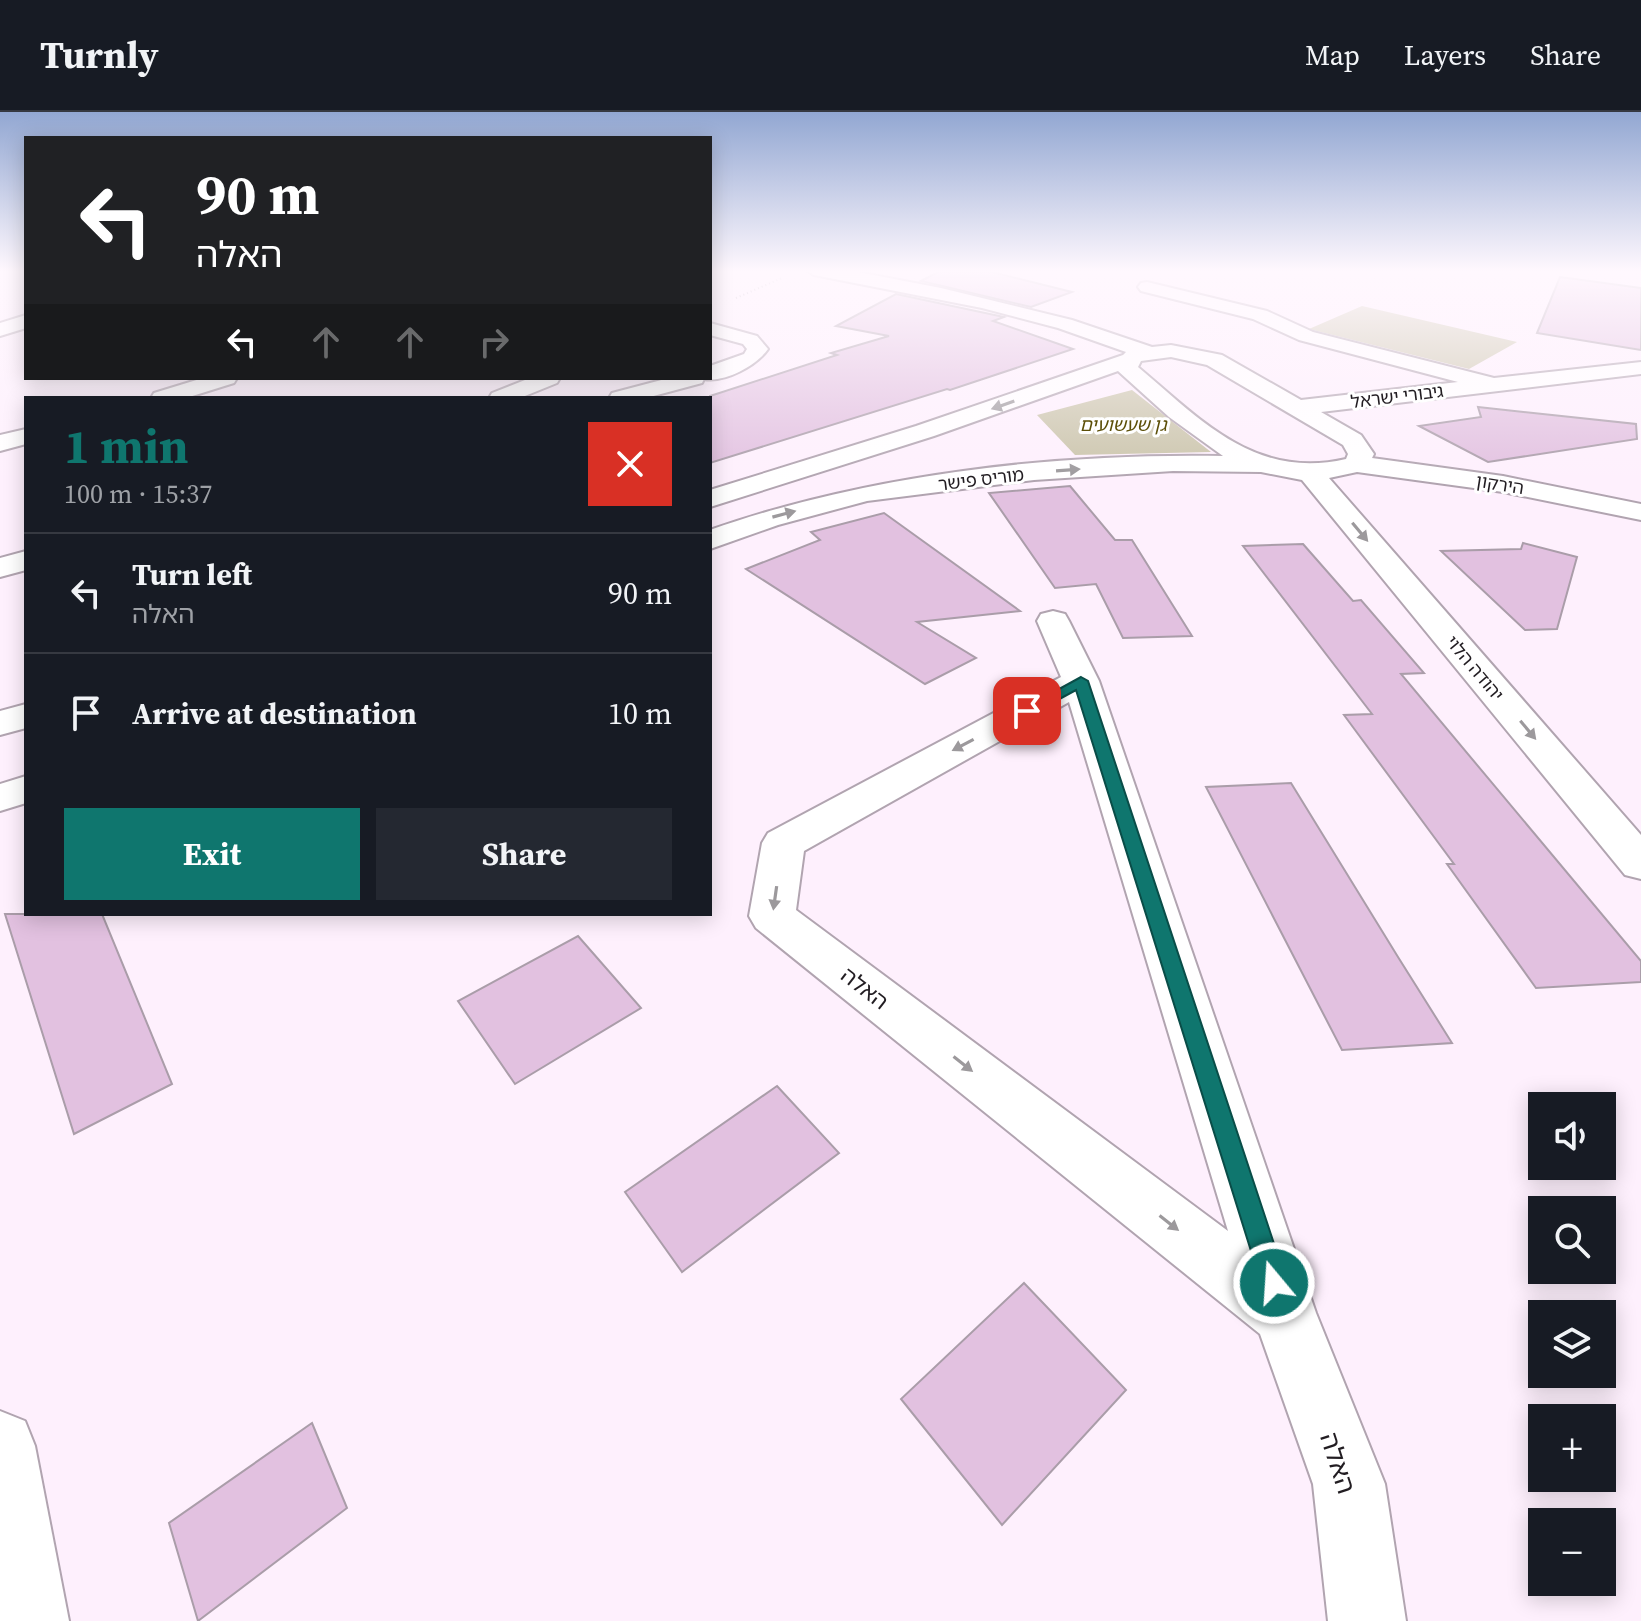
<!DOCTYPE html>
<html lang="en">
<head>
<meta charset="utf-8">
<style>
	:root { --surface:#171b24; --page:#242831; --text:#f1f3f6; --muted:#9ea1a6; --line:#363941; --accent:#0f766e }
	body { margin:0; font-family:"Source Serif 4","Noto Sans Hebrew",serif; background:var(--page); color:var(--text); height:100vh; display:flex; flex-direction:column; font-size:30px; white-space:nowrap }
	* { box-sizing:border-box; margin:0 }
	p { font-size:26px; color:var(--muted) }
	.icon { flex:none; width:44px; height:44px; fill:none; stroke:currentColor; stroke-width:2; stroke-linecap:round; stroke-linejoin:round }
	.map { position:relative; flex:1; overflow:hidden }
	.sheet { position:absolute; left:24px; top:284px; width:688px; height:520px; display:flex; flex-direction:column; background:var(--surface); border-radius:0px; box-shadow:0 4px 20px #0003 }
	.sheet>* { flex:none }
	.guide { position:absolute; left:24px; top:24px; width:688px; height:244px; border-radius:0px; box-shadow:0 4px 20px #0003; background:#202124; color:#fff; overflow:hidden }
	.fabs { position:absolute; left:1528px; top:980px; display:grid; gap:16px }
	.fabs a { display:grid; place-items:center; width:88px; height:88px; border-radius:0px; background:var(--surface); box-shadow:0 4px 20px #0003; font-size:40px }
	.pin { position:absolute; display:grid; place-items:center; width:68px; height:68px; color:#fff; margin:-34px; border-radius:16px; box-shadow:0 4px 12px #0006 }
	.me { position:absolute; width:88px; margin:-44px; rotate:342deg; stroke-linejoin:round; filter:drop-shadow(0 0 6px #0008) }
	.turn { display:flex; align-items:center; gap:28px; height:168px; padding:0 40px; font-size:36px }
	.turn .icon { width:104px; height:104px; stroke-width:2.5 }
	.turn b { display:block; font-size:56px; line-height:68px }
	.lanes { display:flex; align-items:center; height:76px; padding:0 40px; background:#0003; justify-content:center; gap:40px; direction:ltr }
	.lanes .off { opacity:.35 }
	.round { display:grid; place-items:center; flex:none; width:84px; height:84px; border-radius:0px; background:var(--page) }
	.headline { display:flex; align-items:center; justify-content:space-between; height:136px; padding:0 40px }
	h1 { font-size:48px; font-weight:700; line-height:60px; color:var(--accent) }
	.action { display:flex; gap:16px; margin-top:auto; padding:16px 40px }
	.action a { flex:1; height:92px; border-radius:0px; background:var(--accent); color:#fff; font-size:32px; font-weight:700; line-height:92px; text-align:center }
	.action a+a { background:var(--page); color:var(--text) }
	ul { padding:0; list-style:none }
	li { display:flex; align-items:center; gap:24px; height:120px; padding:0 40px; border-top:2px solid var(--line) }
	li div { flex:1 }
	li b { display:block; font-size:30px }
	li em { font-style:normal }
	header { display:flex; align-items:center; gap:48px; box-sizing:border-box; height:112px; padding:0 40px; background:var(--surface); border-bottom:2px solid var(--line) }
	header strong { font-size:38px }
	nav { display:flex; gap:44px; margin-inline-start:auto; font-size:28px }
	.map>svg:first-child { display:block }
	.green { fill:#cac4aa }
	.building { fill:#e2c1e0; stroke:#aa9da9; stroke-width:2 }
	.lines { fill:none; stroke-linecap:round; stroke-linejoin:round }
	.minor-casing { stroke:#b1a4b0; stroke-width:4 }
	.path { stroke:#a096a0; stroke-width:2; stroke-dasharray:1 3; stroke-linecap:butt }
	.minor { fill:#fff; fill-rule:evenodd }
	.oneway { fill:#9c999c }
	.route { fill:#0f766e; stroke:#0a4d48; stroke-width:2 }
	.labels { text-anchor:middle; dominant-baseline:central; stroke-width:6; stroke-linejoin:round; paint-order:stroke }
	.far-street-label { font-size:18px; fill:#221d22; stroke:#fff }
	.far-park-label { font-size:18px; font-style:italic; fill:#5c4f08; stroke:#fff }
	.street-label { font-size:22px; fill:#221d22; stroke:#fff }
	.near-street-label { font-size:26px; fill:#221d22; stroke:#fff }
</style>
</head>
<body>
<header>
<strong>Turnly</strong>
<nav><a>Map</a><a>Layers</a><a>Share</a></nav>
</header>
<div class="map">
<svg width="1641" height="1509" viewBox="0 0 1641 1509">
	<rect width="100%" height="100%" fill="#fef0fd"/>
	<g class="green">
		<path d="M 1362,194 L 1517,230 L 1469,257 L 1309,217 Z"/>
		<path d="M 1132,278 L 1211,340 L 1075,343 L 1037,303 Z"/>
	</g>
	<g class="building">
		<path d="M 942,158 L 984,158 L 1072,180 L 1031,195 L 921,169 Z"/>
		<path d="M 1560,165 L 1641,176 L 1641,238 L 1537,221 Z"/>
		<path d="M 896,182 L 1004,205 L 993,209 L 1073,237 L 950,278 L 947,277 L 710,351 L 710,284 L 837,243 L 831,241 L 889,224 L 836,214 Z"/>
		<path d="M 1478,295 L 1636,312 L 1637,327 L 1488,350 L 1419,314 L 1481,305 Z"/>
		<path d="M 1070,374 L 1115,428 L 1132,428 L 1192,524 L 1123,526 L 1096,472 L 1055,476 L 989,381 Z"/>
		<path d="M 884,401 L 1020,499 L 917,510 L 976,546 L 925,572 L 746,457 L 820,428 L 811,420 Z"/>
		<path d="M 1523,431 L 1577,445 L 1557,517 L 1525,518 L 1441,439 L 1521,437 Z"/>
		<path d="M 1303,432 L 1353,489 L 1361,488 L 1424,561 L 1401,562 L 1641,849 L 1641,870 L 1536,876 L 1447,752 L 1454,752 L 1344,603 L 1372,602 L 1243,434 Z"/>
		<path d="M 1291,671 L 1398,845 L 1452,931 L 1342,938 L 1206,675 Z"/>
		<path d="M 5,802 L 102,802 L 172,972 L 74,1022 Z"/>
		<path d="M 578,824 L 641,896 L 515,972 L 458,889 Z"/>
		<path d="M 777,974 L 839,1041 L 682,1160 L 625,1080 Z"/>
		<path d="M 1024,1171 L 1126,1278 L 1002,1413 L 901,1287 Z"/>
		<path d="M 312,1311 L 347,1396 L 198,1509 L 169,1411 Z"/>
	</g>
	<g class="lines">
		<g class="minor-casing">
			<g id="minor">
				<path d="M 806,158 L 847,158 L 941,176 L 1072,208 L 1152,235 L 1171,233 L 1222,243 L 1301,288 L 1458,270 L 1299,228 L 1253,207 L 1141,179 L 1138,175 L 1141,171 L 1147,170 L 1267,199 L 1313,220 L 1494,266 L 1641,250 L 1641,262 L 1321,300 L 1361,323 L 1374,342 L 1372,346 L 1503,364 L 1641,392 L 1641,408 L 1503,380 L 1357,360 L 1329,366 L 1641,723 L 1641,767 L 1625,763 L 1302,368 L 1261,360 L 1173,359 L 1034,368 L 867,389 L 778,413 L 710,437 L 710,418 C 869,362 1055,341 1223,344 L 1169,305 L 1118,259 L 934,324 L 710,395 L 710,378 L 916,314 L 1123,243 L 1126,240 L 1058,216 L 982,196 L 814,163 ZM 1171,245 L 1207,253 L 1343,333 L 1348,342 L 1346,347 C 1256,368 1202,309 1138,255 L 1141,249 Z"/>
				<path d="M 26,203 L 26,216 L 0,224 L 0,211 Z"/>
				<path d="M 710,211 L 757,224 L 768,237 C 757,253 725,271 704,267 L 702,271 L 646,286 L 609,286 L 612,281 L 669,266 L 710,266 L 710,254 L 744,242 L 747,237 L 743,232 L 710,223 Z"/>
				<path d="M 203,266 L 237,266 L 234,271 L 186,286 L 151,286 L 154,281 Z"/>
				<path d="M 530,266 L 560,266 L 557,271 L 520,286 L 489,286 L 492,281 Z"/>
				<path d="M 26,317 L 26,332 L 0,339 L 0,323 Z"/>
				<path d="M 26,439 L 26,458 L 0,465 L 0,446 Z"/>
				<path d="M 1053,499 L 1065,502 L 1069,509 L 1099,569 L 1316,1201 L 1385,1372 L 1406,1509 L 1328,1509 L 1313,1372 L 1260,1222 L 756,816 L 749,804 L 762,731 L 768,721 L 1061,565 L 1037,509 L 1041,502 ZM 1069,590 L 1228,1119 L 796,798 L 804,739 Z"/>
				<path d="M 26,592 L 26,616 L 0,623 L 0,599 Z"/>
				<path d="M 26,664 L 26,691 L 0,699 L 0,672 Z"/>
				<path d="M 0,1299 L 25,1309 L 35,1334 L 69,1509 L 0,1509 Z"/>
			</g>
		</g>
		<path class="path" d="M 736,186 L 782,166"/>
		<use href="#minor" class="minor"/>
	</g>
	<defs><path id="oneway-solid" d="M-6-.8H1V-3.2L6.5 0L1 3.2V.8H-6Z" transform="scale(2)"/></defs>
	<g class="oneway">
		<use href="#oneway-solid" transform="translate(1003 293) rotate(161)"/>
		<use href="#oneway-solid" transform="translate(1068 358) rotate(-4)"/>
		<use href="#oneway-solid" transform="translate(784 402) rotate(-15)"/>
		<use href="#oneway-solid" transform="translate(1360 420) rotate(50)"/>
		<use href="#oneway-solid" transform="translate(1528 618) rotate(50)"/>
		<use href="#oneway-solid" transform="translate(963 633) rotate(152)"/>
		<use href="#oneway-solid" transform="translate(775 786) rotate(98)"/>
		<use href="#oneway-solid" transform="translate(963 952) rotate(38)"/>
		<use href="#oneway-solid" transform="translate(1169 1111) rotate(38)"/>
	</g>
	<linearGradient id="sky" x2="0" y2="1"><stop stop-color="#92a7d2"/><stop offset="0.43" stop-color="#fff8fe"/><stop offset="1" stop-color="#fff8fe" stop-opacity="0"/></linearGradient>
	<rect width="1641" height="370" fill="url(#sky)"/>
	<path class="route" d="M 1081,565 L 1088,569 L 1287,1171 L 1283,1180 L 1274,1184 L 1265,1180 L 1261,1171 L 1076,578 L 1032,602 L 1027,603 L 1019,599 Z"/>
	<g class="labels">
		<g class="far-street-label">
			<text transform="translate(1397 284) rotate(-7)">גיבורי ישראל</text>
			<text transform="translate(981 367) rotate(-7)">מוריס פישר</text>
			<text transform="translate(1500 372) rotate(9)">הירקון</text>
			<text transform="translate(1475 556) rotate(50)">יהודה הלוי</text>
		</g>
		<g class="far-park-label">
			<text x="1123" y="312">גן שעשועים</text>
		</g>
		<g class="street-label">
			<text transform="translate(865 876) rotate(38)">האלה</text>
		</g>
		<g class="near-street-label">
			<text transform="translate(1338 1351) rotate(72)">האלה</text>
		</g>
	</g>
</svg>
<div class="fabs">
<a><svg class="icon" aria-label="sound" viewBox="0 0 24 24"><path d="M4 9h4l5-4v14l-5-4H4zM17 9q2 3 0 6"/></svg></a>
<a><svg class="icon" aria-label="search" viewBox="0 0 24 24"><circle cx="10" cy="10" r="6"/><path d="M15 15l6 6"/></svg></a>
<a><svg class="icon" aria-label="layers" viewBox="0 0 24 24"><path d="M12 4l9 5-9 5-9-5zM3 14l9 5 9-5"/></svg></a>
<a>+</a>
<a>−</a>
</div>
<div class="pin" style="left:1027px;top:599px;background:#d93025"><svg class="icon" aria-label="arrive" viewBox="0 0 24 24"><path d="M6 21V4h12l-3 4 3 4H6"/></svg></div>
<svg class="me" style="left:1274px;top:1171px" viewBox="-20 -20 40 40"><circle r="17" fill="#0f766e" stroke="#fff" stroke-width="3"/><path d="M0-11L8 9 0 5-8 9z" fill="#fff"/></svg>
<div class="guide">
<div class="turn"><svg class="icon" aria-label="left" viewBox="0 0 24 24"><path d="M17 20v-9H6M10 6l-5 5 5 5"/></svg><div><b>90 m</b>האלה</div></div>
<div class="lanes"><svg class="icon" aria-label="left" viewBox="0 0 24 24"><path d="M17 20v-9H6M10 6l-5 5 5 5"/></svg><svg class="icon off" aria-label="ahead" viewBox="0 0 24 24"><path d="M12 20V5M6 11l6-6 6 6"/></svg><svg class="icon off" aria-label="ahead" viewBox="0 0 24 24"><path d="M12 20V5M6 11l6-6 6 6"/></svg><svg class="icon off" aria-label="right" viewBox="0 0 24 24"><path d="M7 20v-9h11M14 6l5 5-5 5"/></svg></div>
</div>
<section class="sheet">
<div class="headline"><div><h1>1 min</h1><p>100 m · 15:37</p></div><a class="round" style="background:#d93025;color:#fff"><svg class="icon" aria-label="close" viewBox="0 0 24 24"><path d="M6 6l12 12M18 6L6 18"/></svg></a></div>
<ul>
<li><svg class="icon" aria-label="left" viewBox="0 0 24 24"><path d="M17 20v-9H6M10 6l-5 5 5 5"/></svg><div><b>Turn left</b><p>האלה</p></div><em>90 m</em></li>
<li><svg class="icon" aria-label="arrive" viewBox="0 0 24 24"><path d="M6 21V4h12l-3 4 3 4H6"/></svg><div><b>Arrive at destination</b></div><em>10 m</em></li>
</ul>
<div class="action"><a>Exit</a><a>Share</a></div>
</section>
</div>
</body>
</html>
